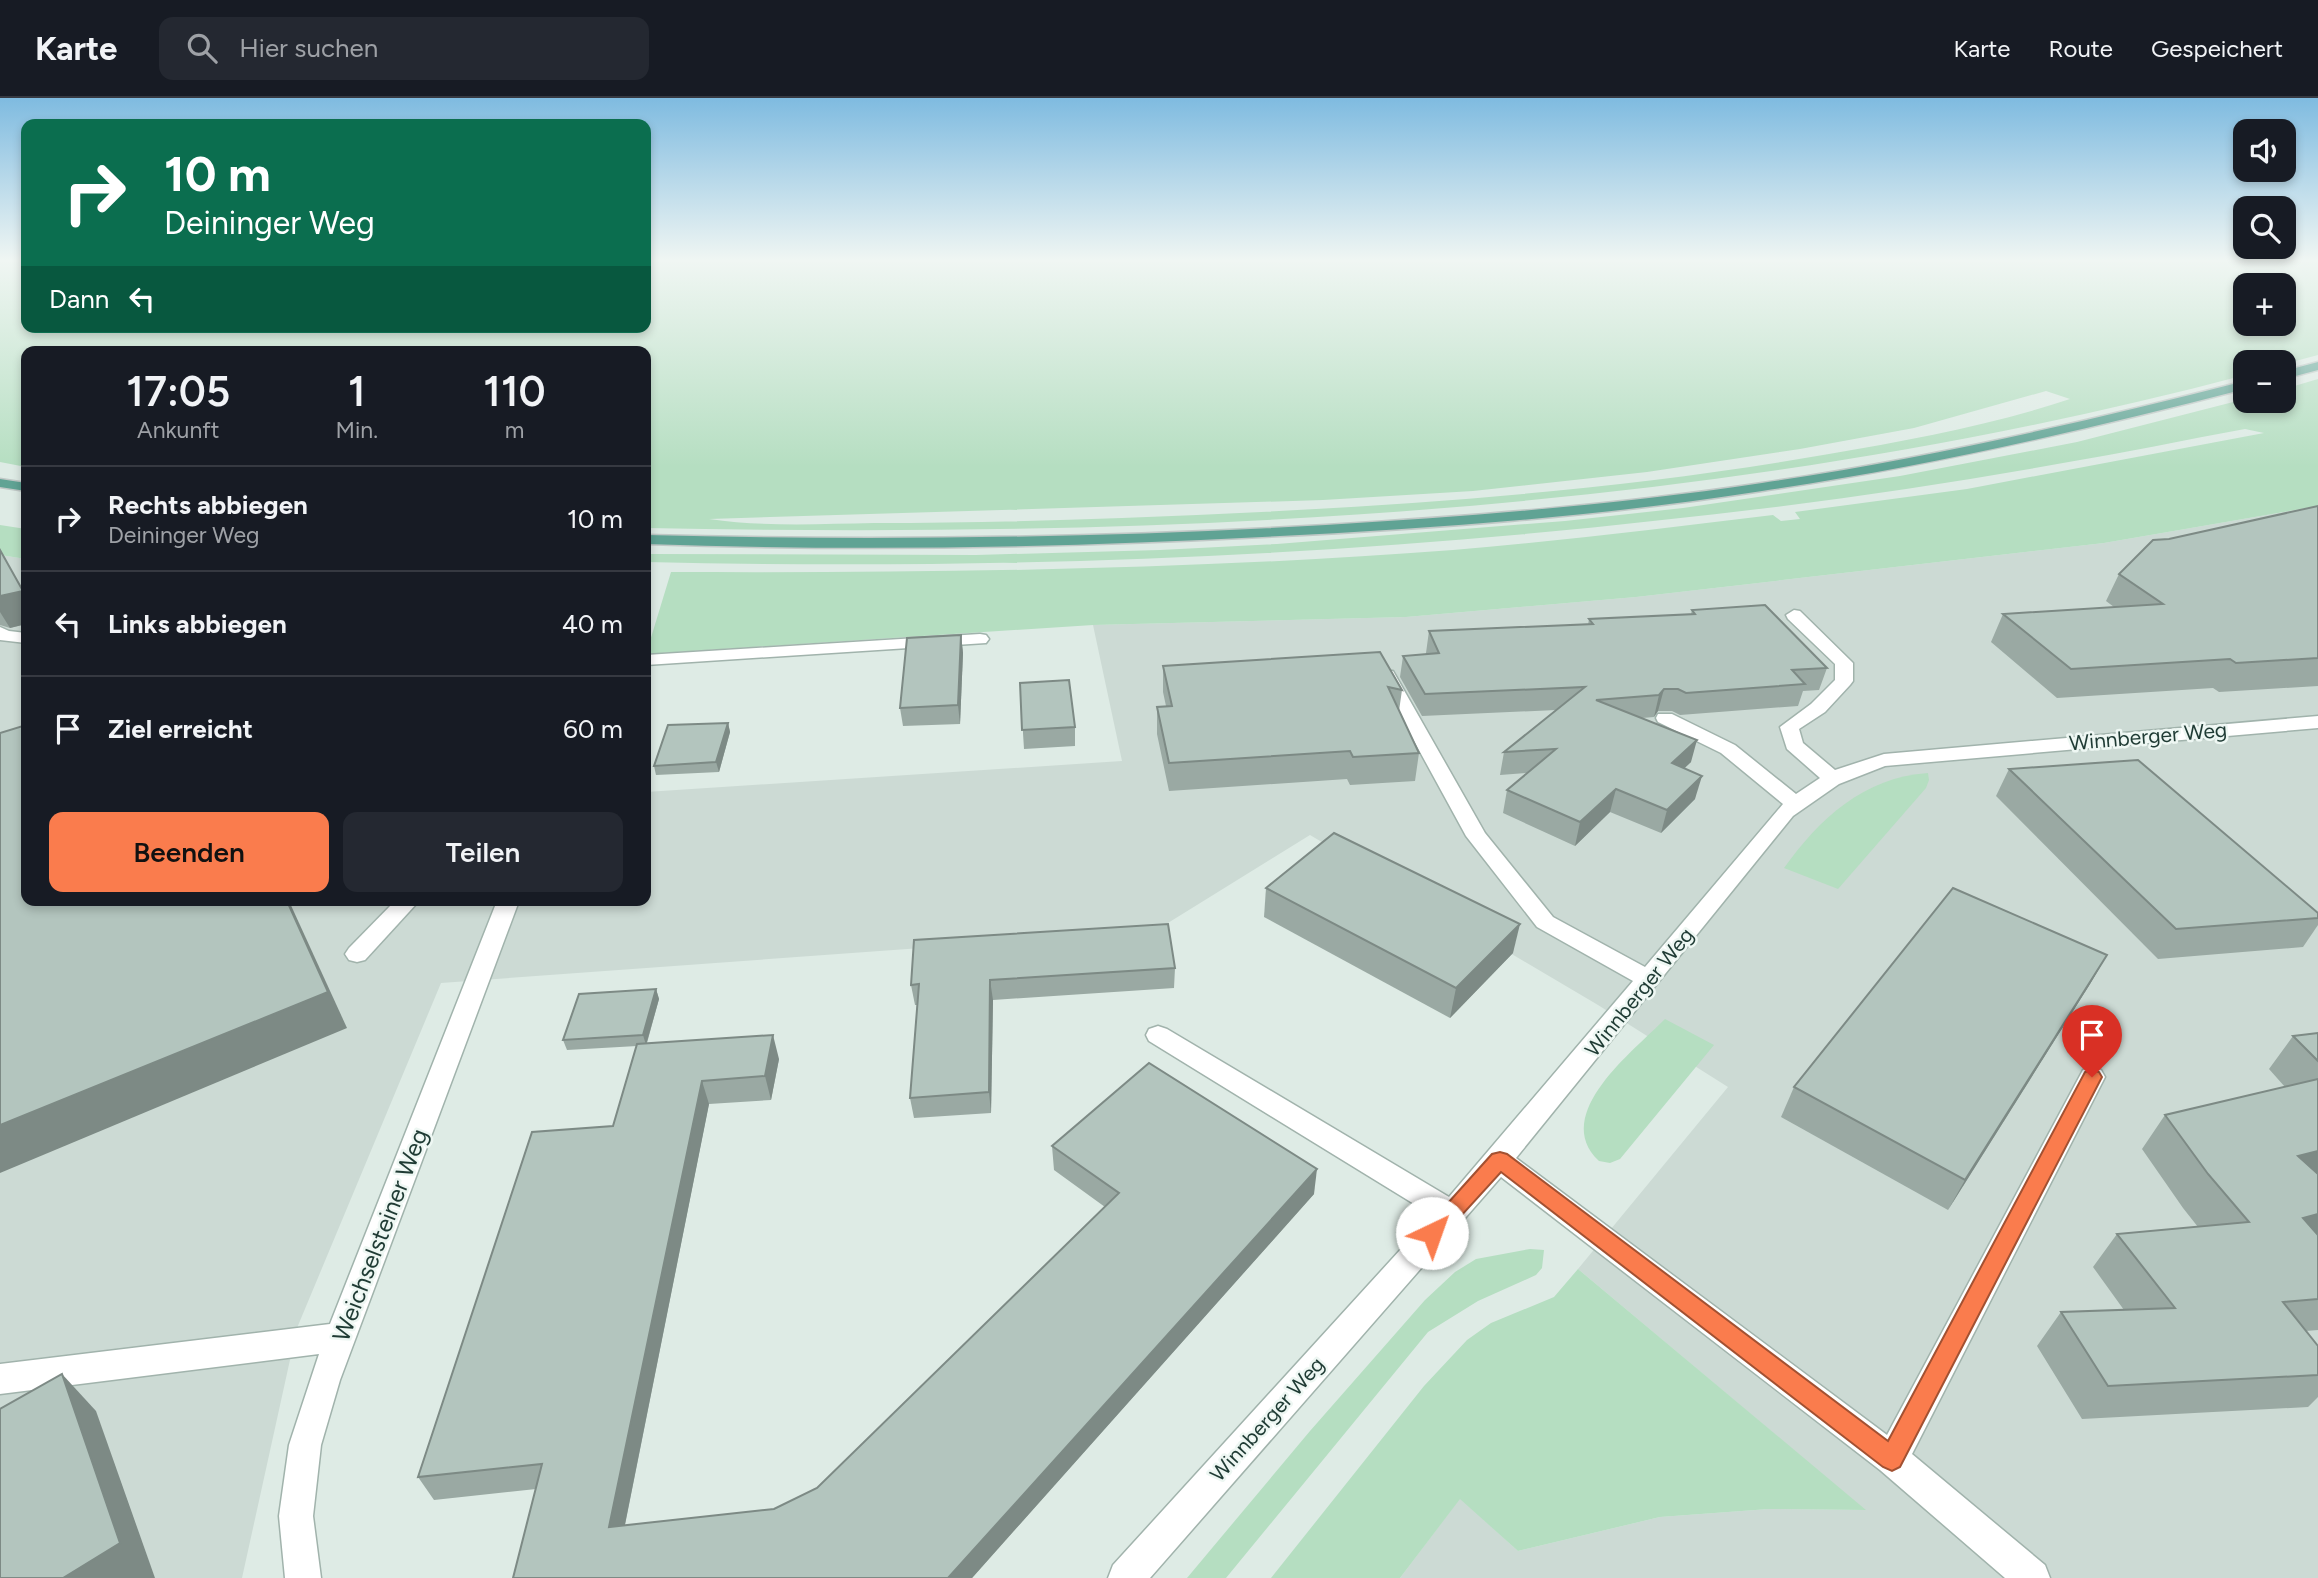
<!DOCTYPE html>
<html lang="de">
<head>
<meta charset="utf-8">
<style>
	:root { --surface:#171b24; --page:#242831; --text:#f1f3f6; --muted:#9ea1a6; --line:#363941; --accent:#fa7c4d }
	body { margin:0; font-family:Figtree,sans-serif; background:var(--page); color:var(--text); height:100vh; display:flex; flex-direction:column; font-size:26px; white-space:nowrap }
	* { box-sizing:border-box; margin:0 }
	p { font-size:23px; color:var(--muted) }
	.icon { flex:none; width:38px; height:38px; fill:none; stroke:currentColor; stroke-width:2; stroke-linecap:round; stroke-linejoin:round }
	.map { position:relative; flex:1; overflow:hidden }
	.side { position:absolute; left:21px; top:248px; width:630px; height:560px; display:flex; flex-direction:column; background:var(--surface); border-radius:14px; box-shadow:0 4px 10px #0003 }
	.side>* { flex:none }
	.banner { position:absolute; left:21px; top:21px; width:630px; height:214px; border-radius:14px; box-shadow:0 4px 10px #0003; background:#0b6e4f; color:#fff; overflow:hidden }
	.buttons { position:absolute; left:2233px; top:21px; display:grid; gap:14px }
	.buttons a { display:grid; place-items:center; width:63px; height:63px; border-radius:14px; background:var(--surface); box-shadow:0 4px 10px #0003; font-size:35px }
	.pin { position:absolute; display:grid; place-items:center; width:60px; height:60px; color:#fff; margin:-72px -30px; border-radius:50% 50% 50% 0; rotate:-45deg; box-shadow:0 0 7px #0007 }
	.pin .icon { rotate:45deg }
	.me { position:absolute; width:77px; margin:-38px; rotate:42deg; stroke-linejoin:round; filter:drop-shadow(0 0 5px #0008) }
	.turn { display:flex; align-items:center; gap:24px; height:147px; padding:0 28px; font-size:32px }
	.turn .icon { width:91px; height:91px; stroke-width:2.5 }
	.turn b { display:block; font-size:49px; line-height:60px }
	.then { display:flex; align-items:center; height:66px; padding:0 28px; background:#0003; gap:14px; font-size:26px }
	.eta { display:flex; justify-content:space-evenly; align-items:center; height:119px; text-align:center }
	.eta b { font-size:42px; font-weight:600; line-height:49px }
	.action { display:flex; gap:14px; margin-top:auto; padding:14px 28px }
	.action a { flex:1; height:80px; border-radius:14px; background:var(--accent); color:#111; font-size:28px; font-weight:600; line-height:80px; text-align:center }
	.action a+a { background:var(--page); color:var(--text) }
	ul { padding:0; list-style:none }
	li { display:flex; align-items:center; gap:21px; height:105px; padding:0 28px; border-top:2px solid var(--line) }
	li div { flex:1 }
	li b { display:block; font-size:26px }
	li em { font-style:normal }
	header { display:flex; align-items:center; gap:42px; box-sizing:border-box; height:98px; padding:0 35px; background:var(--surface); border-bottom:2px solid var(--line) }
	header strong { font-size:33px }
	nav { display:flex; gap:38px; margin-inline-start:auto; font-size:24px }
	.search { width:490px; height:63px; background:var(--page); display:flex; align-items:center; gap:18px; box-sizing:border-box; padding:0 24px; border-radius:14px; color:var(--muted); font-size:26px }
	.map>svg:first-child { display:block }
	.built { fill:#ccdad4 }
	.green { fill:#b5dec1; fill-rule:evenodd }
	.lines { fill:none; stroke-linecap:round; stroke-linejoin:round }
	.minor-casing { stroke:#a1b3ac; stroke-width:3 }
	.major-casing { stroke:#c0c8c6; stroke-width:3 }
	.minor { fill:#fff; fill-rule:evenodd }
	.major { fill:#60a394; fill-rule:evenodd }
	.wall { fill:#9aa9a3 }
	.shaded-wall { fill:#7d8a85 }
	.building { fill:#b3c5be; stroke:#7d8a85; stroke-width:2 }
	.route { fill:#fa7c4d; stroke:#a25132; stroke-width:2 }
	.labels { text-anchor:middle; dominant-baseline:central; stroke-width:5; stroke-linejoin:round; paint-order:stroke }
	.street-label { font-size:21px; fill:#1f3b34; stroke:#eef7f3 }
	.near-street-label { font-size:24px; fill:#1f3b34; stroke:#eef7f3 }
</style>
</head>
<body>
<header>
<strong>Karte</strong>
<div class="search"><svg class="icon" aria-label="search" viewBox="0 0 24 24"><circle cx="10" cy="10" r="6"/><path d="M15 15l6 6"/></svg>Hier suchen</div>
<nav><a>Karte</a><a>Route</a><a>Gespeichert</a></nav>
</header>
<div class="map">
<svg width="2318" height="1480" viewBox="0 0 2318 1480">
	<rect width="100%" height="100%" fill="#deebe5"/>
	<path class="built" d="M 2318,408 L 2318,1480 L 1400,1480 L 1460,1400 L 1518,1453 L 1660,1419 L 1769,1411 L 1865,1412 L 1578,1171 L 1728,989 L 1598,907 L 1310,737 L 1155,833 L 441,885 L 297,1230 L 242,1480 L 0,1480 L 0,457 L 26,461 L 26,803 L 646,803 L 646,694 L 1122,663 L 1093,527 L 1406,519 L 1636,499 L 2104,445 Z"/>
	<g class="green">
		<path d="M 0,161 L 26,161 L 26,229 L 646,229 L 646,161 L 2318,161 L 2318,257 L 2284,266 L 2245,264 L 2245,277 C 1725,415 1182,441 646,430 L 646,254 L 26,254 L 26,369 L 0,364 ZM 2245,187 L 2284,187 L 2284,226 L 2245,226 ZM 2046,293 L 2070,301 C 1992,327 1910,342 1829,356 C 1595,397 1358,411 1122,420 C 1039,423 957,425 874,425 C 820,426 763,429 709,421 L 1323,402 L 1473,393 L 1647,374 L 1800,351 L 1914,330 Z"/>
		<path d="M 2318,281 L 2318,408 L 2104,445 L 1636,499 L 1406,519 L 1093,527 L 646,556 L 671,474 C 932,475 1193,472 1453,452 C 1560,443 1666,430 1773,417 L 1781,423 L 1800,421 L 1795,414 L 1967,391 L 2264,335 L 2245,331 C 2184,342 2124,355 2063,365 C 1930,389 1796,408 1662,422 C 1325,460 985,472 646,464 L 646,456 L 976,457 L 1160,452 L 1277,446 L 1565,423 L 1683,410 L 1900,378 L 2077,344 L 2245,301 L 2284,303 L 2284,291 Z"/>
		<path d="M 0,427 L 26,431 L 26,461 L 0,457 Z"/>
		<path d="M 1928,675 L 1929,682 L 1926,690 L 1838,791 L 1784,770 C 1819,721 1864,679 1928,675 Z"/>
		<path d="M 1665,921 L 1714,947 L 1620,1061 L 1610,1065 L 1599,1063 C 1550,1016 1634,953 1665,921 Z"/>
		<path d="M 1530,1151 L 1544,1152 L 1542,1170 L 1536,1177 L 1478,1203 L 1428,1234 L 1226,1480 L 1187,1480 L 1310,1333 L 1425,1202 L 1455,1174 L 1476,1161 Z"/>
		<path d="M 1578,1171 L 1866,1412 L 1769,1411 L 1660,1419 L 1518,1453 L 1460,1401 L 1400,1480 L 1271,1480 L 1424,1288 L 1467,1242 L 1491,1225 L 1554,1199 Z"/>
	</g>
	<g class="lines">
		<g class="minor-casing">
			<g id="minor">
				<path d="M 1794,512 L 1800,513 L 1853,565 L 1853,583 L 1850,587 L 1825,614 L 1799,631 L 1803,645 L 1835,672 L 1884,656 L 2318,618 L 2318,630 L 1885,668 L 1839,686 L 1793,718 L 1516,1060 L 1887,1337 L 2083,972 L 2092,969 L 2101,972 L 2105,979 L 1912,1356 L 2045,1467 L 2050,1480 L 2005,1480 L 1880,1372 L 1501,1079 L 1150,1480 L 1108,1480 L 1113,1467 L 1432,1117 L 1149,943 L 1146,937 L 1149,931 L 1158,928 L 1167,931 L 1449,1099 L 1633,883 L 1537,829 L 1466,738 L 1378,577 L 1381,573 L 1393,573 L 1485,735 L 1553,819 L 1645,869 L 1783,706 L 1721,655 L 1658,624 L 1656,620 L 1658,616 L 1672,616 L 1735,647 L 1796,696 L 1820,680 L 1787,651 L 1780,629 L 1811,606 L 1835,582 L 1835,566 L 1788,521 L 1786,517 Z"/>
				<path d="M 0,529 L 9,533 L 26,535 L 26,545 L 0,542 Z"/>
				<path d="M 980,536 L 986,537 L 989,541 L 986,545 L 646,567 L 646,557 Z"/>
				<path d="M 395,803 L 419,803 L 365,862 L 357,864 L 349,862 L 345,856 L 349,850 Z"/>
				<path d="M 497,803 L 519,803 L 340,1282 L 321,1347 L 313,1418 L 321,1480 L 285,1480 L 279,1418 L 289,1347 L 319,1256 L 0,1296 L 0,1266 L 330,1226 Z"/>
			</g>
		</g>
		<g class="major-casing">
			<g id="major">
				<path d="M 2318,264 L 2318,272 L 2284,281 L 2284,273 Z"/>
				<path d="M 2245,283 L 2245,291 C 2086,332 1925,369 1762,393 C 1596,419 1429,431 1262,439 C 1056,450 851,453 646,446 L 646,437 C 873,443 1100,440 1326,427 C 1472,418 1617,407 1762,385 C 1925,361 2085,324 2245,283 Z"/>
				<path d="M 0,381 L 26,385 L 26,393 L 0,389 Z"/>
			</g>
		</g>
		<use href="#minor" class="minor"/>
		<use href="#major" class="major"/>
	</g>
	<g class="wall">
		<path d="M 2318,408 L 2318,588 L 2219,594 L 2213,590 L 2057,600 L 1991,544 L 2003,516 L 2114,509 L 2106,503 L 2119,476 L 2169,441 Z"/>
		<path d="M 0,452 L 26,498 L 26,526 L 10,530 L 0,527 Z"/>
		<path d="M 1692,512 L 1827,570 L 1819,592 L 1803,593 L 1798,608 L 1680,617 L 1672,613 L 1658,613 L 1654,619 L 1642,620 L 1691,664 L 1684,670 L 1695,701 L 1661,735 L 1610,714 L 1575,748 L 1503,715 L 1507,692 L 1527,675 L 1500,677 L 1504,654 L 1556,612 L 1422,618 L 1400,579 L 1403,558 L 1426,556 L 1426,555 L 1429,533 L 1588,527 L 1589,521 L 1691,516 Z"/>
		<path d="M 961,537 L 963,555 L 960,626 L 903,628 L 900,610 Z"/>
		<path d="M 1380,554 L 1402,592 L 1399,613 L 1419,655 L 1415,683 L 1350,687 L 1347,681 L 1169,693 L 1157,636 L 1157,609 L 1166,608 L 1163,594 L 1163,568 Z"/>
		<path d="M 1020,585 L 1075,629 L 1075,648 L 1024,651 Z"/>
		<path d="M 728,625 L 730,634 L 719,674 L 656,677 L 654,668 Z"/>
		<path d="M 2009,671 L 2318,815 L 2318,827 L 2303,849 L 2158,861 L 1996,698 Z"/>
		<path d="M 1266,790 L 1513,855 L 1450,920 L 1264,819 Z"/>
		<path d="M 2107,857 L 2090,886 L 1948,1112 L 1781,1019 L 1794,989 Z"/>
		<path d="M 1175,870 L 1174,890 L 993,902 L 991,1015 L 914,1020 L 910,1000 L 917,907 L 915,907 L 911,887 Z"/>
		<path d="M 656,891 L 659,901 L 647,945 L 779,961 L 771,1002 L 709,1006 L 625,1427 L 774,1411 L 817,1390 L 1105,1109 L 1054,1072 L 1052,1048 L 1314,1096 L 972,1480 L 513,1480 L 536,1391 L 434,1402 L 418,1379 L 613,1028 L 637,948 L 567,952 L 563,942 Z"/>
		<path d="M 2318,935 L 2318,1232 L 2306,1233 L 2318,1248 L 2318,1299 L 2308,1309 L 2082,1321 L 2037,1248 L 2061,1214 L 2124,1212 L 2093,1169 L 2117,1136 L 2198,1129 L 2183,1110 L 2142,1051 L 2165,1017 L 2285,989 L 2269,971 L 2293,938 Z"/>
	</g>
	<g class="shaded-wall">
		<path d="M 23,493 L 26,498 L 26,526 L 10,530 L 0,514 L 0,498 Z"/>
		<path d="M 961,537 L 963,555 L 960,626 L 958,607 Z"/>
		<path d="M 1664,591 L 1658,613 L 1654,619 L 1659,597 Z"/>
		<path d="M 728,625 L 730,634 L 719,674 L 716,664 Z"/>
		<path d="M 1697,642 L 1691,664 L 1666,688 L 1672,665 Z"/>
		<path d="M 1702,678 L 1695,701 L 1661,735 L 1667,712 Z"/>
		<path d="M 1616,691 L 1610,714 L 1575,748 L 1580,724 Z"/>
		<path d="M 287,803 L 289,803 L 347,930 L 0,1075 L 0,1027 Z"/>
		<path d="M 1520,826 L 1513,855 L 1450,920 L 1456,890 Z"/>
		<path d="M 2107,857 L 2090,886 L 1948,1112 L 1965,1082 Z"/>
		<path d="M 990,882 L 993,902 L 991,1015 L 989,994 Z"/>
		<path d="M 656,891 L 659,901 L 646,947 L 643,937 Z"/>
		<path d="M 773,937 L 779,961 L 771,1002 L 765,978 Z"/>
		<path d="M 702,983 L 709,1006 L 620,1451 L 609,1429 Z"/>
		<path d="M 2318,1053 L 2318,1080 L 2298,1058 Z"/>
		<path d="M 1317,1071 L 1314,1096 L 972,1480 L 948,1480 Z"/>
		<path d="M 2318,1116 L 2318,1143 L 2303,1120 Z"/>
		<path d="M 62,1276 L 96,1313 L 155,1480 L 63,1480 Z"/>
	</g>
	<g class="building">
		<path d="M 2318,408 L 2318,560 L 2236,565 L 2230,561 L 2071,571 L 2003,516 L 2163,506 L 2119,476 L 2153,442 L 2169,441 Z"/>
		<path d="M 0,452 L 23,493 L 0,498 Z"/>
		<path d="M 1765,507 L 1827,570 L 1792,572 L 1805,586 L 1686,595 L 1678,591 L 1664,591 L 1659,597 L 1596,602 L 1697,642 L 1672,665 L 1702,678 L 1667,712 L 1616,691 L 1580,724 L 1507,692 L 1556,651 L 1504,654 L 1585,589 L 1425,596 L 1403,558 L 1439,555 L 1429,533 L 1593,526 L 1589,521 L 1695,516 L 1692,512 Z"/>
		<path d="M 961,537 L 958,607 L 900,610 L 907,540 Z"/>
		<path d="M 1380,554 L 1402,592 L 1388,589 L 1419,655 L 1353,659 L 1350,653 L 1169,665 L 1157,609 L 1172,608 L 1163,568 Z"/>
		<path d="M 1069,582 L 1075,629 L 1022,632 L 1020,585 Z"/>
		<path d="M 728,625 L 716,664 L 654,668 L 668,627 Z"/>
		<path d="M 26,627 L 26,803 L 287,803 L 328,894 L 0,1027 L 0,635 Z"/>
		<path d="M 2138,662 L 2318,815 L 2318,820 L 2176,831 L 2009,671 Z"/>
		<path d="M 1334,735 L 1520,826 L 1456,890 L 1266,790 Z"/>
		<path d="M 1953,790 L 2107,857 L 1965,1082 L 1794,989 Z"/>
		<path d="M 1168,826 L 1175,870 L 990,882 L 989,994 L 910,1000 L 919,886 L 911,887 L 914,842 Z"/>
		<path d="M 656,891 L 643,937 L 563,942 L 579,896 Z"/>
		<path d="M 2318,935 L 2318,963 L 2293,938 Z"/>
		<path d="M 773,937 L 765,978 L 702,983 L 609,1429 L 774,1411 L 817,1390 L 1119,1095 L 1052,1048 L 1149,965 L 1317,1071 L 948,1480 L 513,1480 L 542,1366 L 418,1379 L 532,1034 L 613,1028 L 637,946 Z"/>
		<path d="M 2318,981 L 2318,1053 L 2298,1058 L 2318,1076 L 2318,1116 L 2303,1120 L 2318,1137 L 2318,1201 L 2283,1204 L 2318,1248 L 2318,1277 L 2108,1288 L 2061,1214 L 2175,1210 L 2117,1136 L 2249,1124 L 2208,1076 L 2165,1017 Z"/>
		<path d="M 62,1276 L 120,1445 L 63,1480 L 0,1480 L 0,1311 Z"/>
	</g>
	<linearGradient id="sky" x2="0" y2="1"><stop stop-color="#7fbbe0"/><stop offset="0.44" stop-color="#f0f6f3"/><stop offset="1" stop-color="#f0f6f3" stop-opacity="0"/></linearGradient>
	<rect width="2318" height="369" fill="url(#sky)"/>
	<path class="route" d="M 2092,972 L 2099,974 L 2102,979 L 1900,1369 L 1892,1373 L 1883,1369 L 1501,1074 L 1440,1141 L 1432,1144 L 1424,1141 L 1421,1135 L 1492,1056 L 1500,1054 L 1507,1056 L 1888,1343 L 2085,974 Z"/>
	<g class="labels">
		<g class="street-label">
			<text transform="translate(2148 638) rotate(-5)">Winnberger Weg</text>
			<text transform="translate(1639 894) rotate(-51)">Winnberger Weg</text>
			<text transform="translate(1267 1321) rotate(-48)">Winnberger Weg</text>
		</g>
		<g class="near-street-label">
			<text transform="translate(380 1137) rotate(-69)">Weichselsteiner Weg</text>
		</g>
	</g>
</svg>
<div class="buttons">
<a><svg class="icon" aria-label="sound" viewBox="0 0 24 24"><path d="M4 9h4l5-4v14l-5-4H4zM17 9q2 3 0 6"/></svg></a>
<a><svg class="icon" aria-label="search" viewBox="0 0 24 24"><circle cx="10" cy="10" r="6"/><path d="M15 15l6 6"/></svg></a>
<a>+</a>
<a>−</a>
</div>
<div class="pin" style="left:2092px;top:979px;background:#d93025"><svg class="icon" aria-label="arrive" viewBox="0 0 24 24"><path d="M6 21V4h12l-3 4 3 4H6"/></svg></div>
<svg class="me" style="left:1432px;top:1135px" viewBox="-20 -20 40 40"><circle r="19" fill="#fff"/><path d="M0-13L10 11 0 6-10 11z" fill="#fa7c4d"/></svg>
<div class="banner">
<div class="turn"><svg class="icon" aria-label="right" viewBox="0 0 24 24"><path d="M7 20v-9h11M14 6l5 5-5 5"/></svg><div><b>10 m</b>Deininger Weg</div></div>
<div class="then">Dann<svg class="icon" aria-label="left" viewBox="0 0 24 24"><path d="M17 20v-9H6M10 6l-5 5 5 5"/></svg></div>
</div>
<section class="side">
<div class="eta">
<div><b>17:05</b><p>Ankunft</p></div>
<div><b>1</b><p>Min.</p></div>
<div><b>110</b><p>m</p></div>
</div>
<ul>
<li><svg class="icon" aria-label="right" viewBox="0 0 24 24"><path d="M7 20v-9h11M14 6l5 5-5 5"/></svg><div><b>Rechts abbiegen</b><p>Deininger Weg</p></div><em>10 m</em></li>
<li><svg class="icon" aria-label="left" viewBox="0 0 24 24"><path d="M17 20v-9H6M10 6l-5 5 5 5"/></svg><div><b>Links abbiegen</b></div><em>40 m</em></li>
<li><svg class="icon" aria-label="arrive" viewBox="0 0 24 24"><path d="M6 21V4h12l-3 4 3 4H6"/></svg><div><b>Ziel erreicht</b></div><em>60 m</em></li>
</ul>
<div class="action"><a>Beenden</a><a>Teilen</a></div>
</section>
</div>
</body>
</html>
